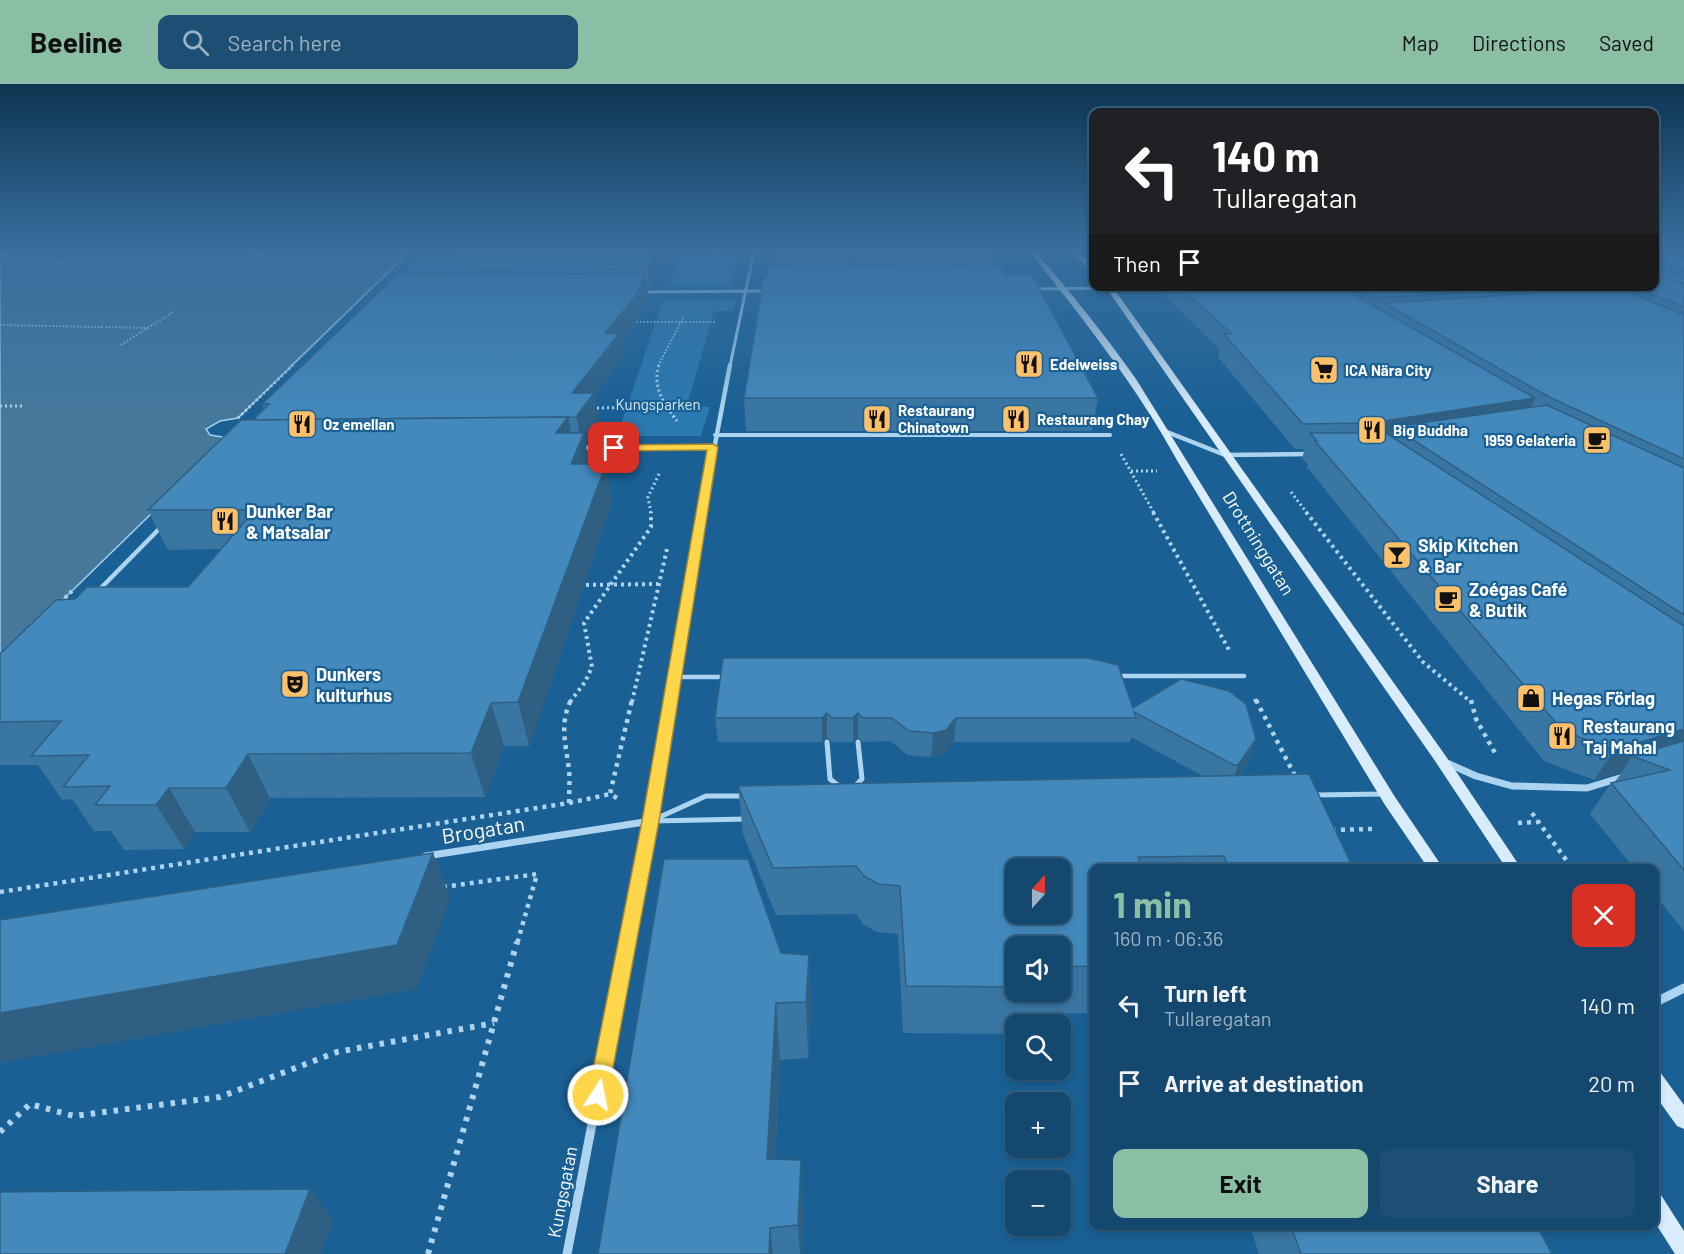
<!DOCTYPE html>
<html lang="en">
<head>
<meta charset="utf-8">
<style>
	:root { --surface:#14486f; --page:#1d4f74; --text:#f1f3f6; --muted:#9db2c3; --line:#336082; --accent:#8abfa5 }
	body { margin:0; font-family:Barlow,sans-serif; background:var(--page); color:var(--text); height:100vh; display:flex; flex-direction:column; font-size:22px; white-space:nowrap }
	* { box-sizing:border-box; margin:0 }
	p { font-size:20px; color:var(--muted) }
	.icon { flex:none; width:33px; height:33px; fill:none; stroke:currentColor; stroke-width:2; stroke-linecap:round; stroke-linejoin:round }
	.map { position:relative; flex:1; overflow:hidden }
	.panel { position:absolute; left:1089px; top:780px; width:570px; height:366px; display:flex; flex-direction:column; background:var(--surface); border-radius:12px; box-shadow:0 3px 9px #0003,0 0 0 2px var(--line) }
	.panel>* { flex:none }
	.banner { position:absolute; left:1089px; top:24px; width:570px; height:183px; border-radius:12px; box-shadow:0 3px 9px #0003,0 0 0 2px var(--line); background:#202124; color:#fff; overflow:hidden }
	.needle { width:39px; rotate:21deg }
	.fabs { position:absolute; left:1005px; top:774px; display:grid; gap:12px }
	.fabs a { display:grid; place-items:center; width:66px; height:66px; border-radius:12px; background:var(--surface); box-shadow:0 3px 9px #0003,0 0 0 2px var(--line); font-size:30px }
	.pin { position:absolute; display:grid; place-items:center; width:51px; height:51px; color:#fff; margin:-26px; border-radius:12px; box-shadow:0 3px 9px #0006 }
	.me { position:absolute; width:66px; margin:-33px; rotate:11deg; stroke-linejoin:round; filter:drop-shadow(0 0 4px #0008) }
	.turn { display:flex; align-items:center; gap:21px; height:126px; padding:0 24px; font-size:27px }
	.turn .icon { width:78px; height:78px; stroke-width:2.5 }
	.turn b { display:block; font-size:42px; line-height:51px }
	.then { display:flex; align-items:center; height:57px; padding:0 24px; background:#0003; gap:12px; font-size:22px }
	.round { display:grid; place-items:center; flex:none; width:63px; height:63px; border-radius:12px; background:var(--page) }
	.overview { display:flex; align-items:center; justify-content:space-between; height:102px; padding:0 24px }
	h1 { font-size:36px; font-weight:700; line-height:45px; color:var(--accent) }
	.primary-button { display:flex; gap:12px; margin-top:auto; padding:12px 24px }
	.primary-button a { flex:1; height:69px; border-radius:12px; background:var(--accent); color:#111; font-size:24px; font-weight:700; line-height:69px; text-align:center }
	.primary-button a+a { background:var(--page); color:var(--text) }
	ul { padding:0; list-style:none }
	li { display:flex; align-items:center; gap:18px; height:78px; padding:0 24px }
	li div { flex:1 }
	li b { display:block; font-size:22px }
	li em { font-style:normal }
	header { display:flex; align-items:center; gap:36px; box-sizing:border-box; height:84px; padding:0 30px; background:var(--accent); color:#111 }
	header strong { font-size:28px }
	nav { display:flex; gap:33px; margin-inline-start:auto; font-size:21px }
	.search { width:420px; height:54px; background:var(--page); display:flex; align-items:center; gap:15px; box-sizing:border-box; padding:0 21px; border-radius:12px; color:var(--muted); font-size:22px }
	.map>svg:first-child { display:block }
	.green { fill:#2a79b1 }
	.water { fill:#46789c; stroke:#9ed0f2; stroke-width:1.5 }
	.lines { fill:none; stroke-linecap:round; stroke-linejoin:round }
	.path-far4 { stroke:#acd4f0; stroke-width:2; stroke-dasharray:1.5 2; stroke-linecap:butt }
	.path-far3 { stroke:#acd4f0; stroke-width:3; stroke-dasharray:2 3; stroke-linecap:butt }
	.path-far2 { stroke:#acd4f0; stroke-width:4; stroke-dasharray:3 4; stroke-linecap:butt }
	.path-far1 { stroke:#acd4f0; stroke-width:4.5; stroke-dasharray:4 5; stroke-linecap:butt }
	.path { stroke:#acd4f0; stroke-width:6; stroke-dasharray:4.5 7; stroke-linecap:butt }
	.service { stroke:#acd4f0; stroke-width:5 }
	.pedestrian-far1 { stroke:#acd4f0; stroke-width:4 }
	.pedestrian { stroke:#acd4f0; stroke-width:4.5 }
	.minor-far4 { stroke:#acd4f0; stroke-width:3 }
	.minor-far3 { stroke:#acd4f0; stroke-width:4.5 }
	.minor-far2 { stroke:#acd4f0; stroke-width:5 }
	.minor-far1 { stroke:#acd4f0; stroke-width:7 }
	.minor { stroke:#acd4f0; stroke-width:9 }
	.secondary { fill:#d9ecfb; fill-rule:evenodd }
	.wall { fill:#3a76a2; fill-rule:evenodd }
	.shaded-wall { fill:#2f6084 }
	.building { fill:#4389bc; stroke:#2f6084; stroke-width:1.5; fill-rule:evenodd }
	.route { fill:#ffd54a; stroke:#a68a30; stroke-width:1.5 }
	.labels { text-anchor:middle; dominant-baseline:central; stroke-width:4.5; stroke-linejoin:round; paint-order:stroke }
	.far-poi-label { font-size:15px; font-weight:bold; fill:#fff; stroke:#1a6094; text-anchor:start }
	.far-park-label { font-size:15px; fill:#d2eafb; stroke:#1a6094 }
	.poi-label { font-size:18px; font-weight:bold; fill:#fff; stroke:#1a6094; text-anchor:start }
	.street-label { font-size:18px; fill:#fff; stroke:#1a6094 }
	.near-street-label { font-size:21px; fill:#fff; stroke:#1a6094 }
</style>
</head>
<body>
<header>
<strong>Beeline</strong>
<div class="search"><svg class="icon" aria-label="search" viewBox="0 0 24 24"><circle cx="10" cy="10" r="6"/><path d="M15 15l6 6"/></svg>Search here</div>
<nav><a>Map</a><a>Directions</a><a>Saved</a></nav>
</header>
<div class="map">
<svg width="1684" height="1170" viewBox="0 0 1684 1170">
	<rect width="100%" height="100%" fill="#1a6094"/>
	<g class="green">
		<path d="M 681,167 L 739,167 L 730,201 L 670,201 Z"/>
		<path d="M 1654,167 L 1666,167 L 1684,173 L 1684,212 L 1655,202 Z"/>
		<path d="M 663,217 L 737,217 L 733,227 L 714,227 L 687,322 L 710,323 L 701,352 L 617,352 Z"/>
	</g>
	<path class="water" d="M 0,167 L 410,167 L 238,334 L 220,337 L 206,345 L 210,351 L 229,354 L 0,577 Z"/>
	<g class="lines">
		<g class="path-far4">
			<path d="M 1655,167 L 1684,182"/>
			<path d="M 1677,167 L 1684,169"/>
			<path d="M 668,174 L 706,179"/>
			<path d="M 0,178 L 246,182"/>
			<path d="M 703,182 L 721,167"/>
			<path d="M 1654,190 L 1684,197"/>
			<path d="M 227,195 L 264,170"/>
			<path d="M 633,238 L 716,238"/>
			<path d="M 0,241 L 148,244"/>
			<path d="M 121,261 L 173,228"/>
			<path d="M 291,282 L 410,167"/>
			<path d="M 658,282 L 684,232"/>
		</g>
		<g class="path-far3">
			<path d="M 659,281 C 652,303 664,320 677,337"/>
			<path d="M 0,322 L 25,322"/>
			<path d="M 592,324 L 687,323"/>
			<path d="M 238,334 L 293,281"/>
			<path d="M 1121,370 L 1154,429"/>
			<path d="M 1131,387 L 1157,387"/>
			<path d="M 1291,408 L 1307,429"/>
			<path d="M 651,429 L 648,413 L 660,388"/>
		</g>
		<g class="path-far2">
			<path d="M 1153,428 L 1229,566"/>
			<path d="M 1306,428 L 1423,578 L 1471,618"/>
			<path d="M 579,501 L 658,500"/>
			<path d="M 60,519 L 72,507"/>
			<path d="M 1255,615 L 1256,618"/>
			<path d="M 570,618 L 585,598 L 592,583 L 584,539 L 651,443 L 651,428"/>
			<path d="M 632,618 L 667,465"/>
		</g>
		<g class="path-far1">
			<path d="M 1256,616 L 1296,694"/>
			<path d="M 1471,616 L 1476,635 L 1495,669"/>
			<path d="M 617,714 L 610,710 L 632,616"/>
			<path d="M 569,719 C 569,708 570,697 569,686 C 566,661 559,640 571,616"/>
			<path d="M 1532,729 L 1572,784"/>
			<path d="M 1518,739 L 1537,738"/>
			<path d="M 1332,746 L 1372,745"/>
			<path d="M 443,803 L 537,790 L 517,860"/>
			<path d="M 0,808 L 569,719 L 610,710"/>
		</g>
		<g class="path">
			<path d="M 0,1048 L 30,1020 L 74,1032 L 220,1013 L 337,968 L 494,939"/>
			<path d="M 428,1170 L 517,858"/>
		</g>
		<g class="service">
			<path d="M 827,658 L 830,695 L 840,703"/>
			<path d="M 855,702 L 862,695 L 858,658"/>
			<path d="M 1315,711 L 1384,710"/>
			<path d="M 651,737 L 706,712 L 745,712"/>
			<path d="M 653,737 L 747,735"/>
		</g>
		<path class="pedestrian-far1" d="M 715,351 L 1110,351"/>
		<g class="pedestrian">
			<path d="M 97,508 L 162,442"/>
			<path d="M 1116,592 L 1244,592"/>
			<path d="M 673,593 L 725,593"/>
		</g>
		<g class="minor-far4">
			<path d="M 1034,205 L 1109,204"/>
			<path d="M 641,208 L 769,207"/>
			<path d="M 730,282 L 754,167"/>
		</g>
		<g class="minor-far3">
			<path d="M 1167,348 L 1225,371 L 1310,370"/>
			<path d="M 578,364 L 713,363"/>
			<path d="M 702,429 L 730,281"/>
		</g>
		<path class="minor-far2" d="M 671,618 L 702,428"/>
		<g class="minor-far1">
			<path d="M 1447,679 L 1476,692 L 1512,702 L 1587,704 L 1623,693"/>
			<path d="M 426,772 L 651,737"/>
			<path d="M 627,860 L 671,616"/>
		</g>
		<g class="minor">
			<path d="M 1654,919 L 1684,904"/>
			<path d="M 567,1170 L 627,858"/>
		</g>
		<g class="secondary">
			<path d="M 1029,167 L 1035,167 C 1071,209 1105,251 1136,295 L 1395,713 L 1443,784 L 1428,784 L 1385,721 L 1178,378 C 1136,301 1083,235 1029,167 Z"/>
			<path d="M 1071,167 L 1078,167 L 1094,184 L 1094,190 Z"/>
			<path d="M 1105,202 L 1112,202 L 1445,671 L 1521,784 L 1506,784 L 1435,677 Z"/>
			<path d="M 1654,986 L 1660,988 L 1684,1021 L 1684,1045 L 1677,1042 L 1654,1010 Z"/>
			<path d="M 1654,1108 L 1661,1111 L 1684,1147 L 1684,1170 L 1675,1170 L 1654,1137 Z"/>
		</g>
	</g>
	<g class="wall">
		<path d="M 665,167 L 651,204 L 647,204 L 648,212 L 638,236 L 620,259 L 622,274 L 594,312 L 598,336 L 585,355 L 589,380 L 612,418 L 529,662 L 504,662 L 485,713 L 270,714 L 250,748 L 195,748 L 184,765 L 124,766 L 111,747 L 94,747 L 72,715 L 62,716 L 38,681 L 0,681 L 0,570 L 75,515 L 188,503 L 221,465 L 168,466 L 148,426 L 253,336 L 264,325 L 262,320 L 406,191 L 405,187 Z"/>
		<path d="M 998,173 L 997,181 L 1098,314 L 1092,347 L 746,347 L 744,314 L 767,192 L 770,183 L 769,174 Z"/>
		<path d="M 1684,200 L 1684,847 L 1654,810 L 1654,784 L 1634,784 L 1590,730 L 1611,699 L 1614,699 L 1622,688 L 1594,696 L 1544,677 L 1307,383 L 1308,381 L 1302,374 L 1305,365 L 1295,365 L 1218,273 L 1220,266 L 1154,202 L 1654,202 Z"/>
		<path d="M 723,574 L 1133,624 L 1256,655 L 1247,679 L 1239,691 L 1353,784 L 1094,784 L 1094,929 L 1036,930 L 1034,940 L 1016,940 L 1016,950 L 903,949 L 898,850 L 876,848 L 863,840 L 856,830 L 776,831 L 743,750 L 738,702 L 1203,692 L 1131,653 L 1130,658 L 954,658 L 944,670 L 931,673 L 907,671 L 891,657 L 863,658 L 858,653 L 853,658 L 832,658 L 827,653 L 822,658 L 718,658 L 715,634 ZM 1016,862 L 1060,862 L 1060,908 L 1016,908 Z"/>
		<path d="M 809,871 L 811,928 L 808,974 L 780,976 L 775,1075 L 803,1128 L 802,1170 L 598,1170 Z"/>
		<path d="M 1250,1142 L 1537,1142 L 1552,1170 L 1259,1170 Z"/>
	</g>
	<g class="shaded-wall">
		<path d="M 656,167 L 665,167 L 651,204 L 648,185 Z"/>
		<path d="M 645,190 L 648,212 L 638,236 L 620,259 L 622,274 L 594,312 L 598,336 L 585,355 L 590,386 L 571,380 L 581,357 L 572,309 L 605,249 Z"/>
		<path d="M 1535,314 L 1524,339 L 1393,343 L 1387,360 L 1362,364 L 1371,339 Z"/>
		<path d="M 568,333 L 575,369 L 556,349 Z"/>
		<path d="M 606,380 L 612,418 L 529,662 L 518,618 Z"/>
		<path d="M 491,619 L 504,662 L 485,713 L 471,669 Z"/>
		<path d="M 827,629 L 827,653 L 822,658 L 822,634 Z"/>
		<path d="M 858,629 L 858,653 L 853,658 L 853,634 Z"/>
		<path d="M 956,634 L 954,658 L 944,670 L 931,673 L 933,649 Z"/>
		<path d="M 1684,645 L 1684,667 L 1632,672 L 1622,688 L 1594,696 L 1614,666 Z"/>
		<path d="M 1256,655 L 1247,679 L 1230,705 L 1238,681 Z"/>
		<path d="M 248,670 L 270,714 L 250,748 L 226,704 Z"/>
		<path d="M 169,704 L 195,748 L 184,765 L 156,721 Z"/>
		<path d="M 433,769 L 450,813 L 417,905 L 0,979 L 0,929 Z"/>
		<path d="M 809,871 L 811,928 L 808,974 L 806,918 Z"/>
		<path d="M 776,919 L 780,976 L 772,1128 L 767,1075 Z"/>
		<path d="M 801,1076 L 803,1128 L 802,1170 L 800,1170 L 798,1141 Z"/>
		<path d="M 310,1105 L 333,1137 L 321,1170 L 285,1170 Z"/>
		<path d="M 770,1144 L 773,1170 L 769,1170 Z"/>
	</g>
	<g class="building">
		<path d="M 450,167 L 656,167 L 648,185 L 405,187 L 421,170 L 450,170 Z"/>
		<path d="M 770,167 L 996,167 L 998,173 L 769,174 Z"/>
		<path d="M 1001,181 L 1005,191 L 1032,191 L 1098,314 L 744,314 L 764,192 L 767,192 L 768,183 Z"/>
		<path d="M 1654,188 L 1684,200 L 1684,223 L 1633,202 L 1654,202 Z"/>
		<path d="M 645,190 L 635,213 L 605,249 L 619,250 L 572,309 L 594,309 L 576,333 L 253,336 L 269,320 L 262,320 L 397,191 Z"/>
		<path d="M 1179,202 L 1339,202 L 1535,314 L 1371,339 L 1303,340 L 1224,250 L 1232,250 Z"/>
		<path d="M 1354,202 L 1615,202 L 1684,231 L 1684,375 L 1549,313 L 1384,219 L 1538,209 L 1541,207 L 1540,204 L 1374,214 Z"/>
		<path d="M 1547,321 L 1684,384 L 1684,531 L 1393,343 Z"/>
		<path d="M 568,333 L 556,349 L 584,349 L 571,380 L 606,380 L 518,618 L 491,619 L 471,669 L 248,670 L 226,704 L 169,704 L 156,721 L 95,721 L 110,702 L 63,703 L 89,671 L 31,672 L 61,637 L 0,638 L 0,570 L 56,516 L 75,515 L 87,503 L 188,503 L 255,426 L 148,426 L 241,336 Z"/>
		<path d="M 1310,349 L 1386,349 L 1684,542 L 1684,645 L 1614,666 L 1563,647 L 1315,357 L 1317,357 Z"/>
		<path d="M 723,574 L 1088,574 L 1118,581 L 1133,624 L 1181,595 L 1229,607 L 1246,620 L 1256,655 L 1238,681 L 1234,681 L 1134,628 L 1136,634 L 956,634 L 946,646 L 933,649 L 909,647 L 892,634 L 863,634 L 858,629 L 853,634 L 832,634 L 827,629 L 822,634 L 715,634 Z"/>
		<path d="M 1684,657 L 1684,786 L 1611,699 L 1670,686 L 1632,672 Z"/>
		<path d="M 1309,690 L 1353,784 L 1229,784 L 1224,772 L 1138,773 L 1141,784 L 1094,784 L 1094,882 L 1060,883 L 1060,862 L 1016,862 L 1016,903 L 906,902 L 900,802 L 878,800 L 864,792 L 856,782 L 773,784 L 738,702 ZM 1016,784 L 1060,784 L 1060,830 L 1016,830 Z"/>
		<path d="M 433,769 L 397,861 L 0,929 L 0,836 Z"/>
		<path d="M 664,775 L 748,775 L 781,869 L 809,871 L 806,918 L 776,919 L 767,1075 L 801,1076 L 798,1141 L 770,1144 L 769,1170 L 598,1170 Z"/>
		<path d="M 310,1105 L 285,1170 L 0,1170 L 0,1108 Z"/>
		<path d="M 1291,1142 L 1537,1142 L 1552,1170 L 1301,1170 Z"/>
	</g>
	<linearGradient id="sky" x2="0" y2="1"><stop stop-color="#0e3551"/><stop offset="0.5" stop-color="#386f9f"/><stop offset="1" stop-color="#386f9f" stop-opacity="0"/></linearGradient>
	<rect width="1684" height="331" fill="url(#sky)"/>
	<path class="route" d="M 713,360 L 718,363 L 659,737 L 608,1011 L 605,1018 L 598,1020 L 591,1018 L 588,1011 L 642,737 L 707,366 L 614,367 L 609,364 L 614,361 Z"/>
	<defs>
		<g id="restaurant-square" transform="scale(1.5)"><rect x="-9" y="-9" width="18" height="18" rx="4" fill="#ffc06a" stroke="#1a6094"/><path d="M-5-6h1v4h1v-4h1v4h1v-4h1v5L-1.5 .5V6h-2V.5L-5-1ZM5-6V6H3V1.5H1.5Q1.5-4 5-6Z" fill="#111"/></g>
		<g id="supermarket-square" transform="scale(1.5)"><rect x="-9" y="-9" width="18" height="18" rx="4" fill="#ffc06a" stroke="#1a6094"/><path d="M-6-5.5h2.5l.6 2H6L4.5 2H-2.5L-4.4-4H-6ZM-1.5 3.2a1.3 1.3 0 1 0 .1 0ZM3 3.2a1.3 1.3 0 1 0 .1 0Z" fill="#111"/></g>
		<g id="cafe-square" transform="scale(1.5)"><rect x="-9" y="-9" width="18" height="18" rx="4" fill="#ffc06a" stroke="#1a6094"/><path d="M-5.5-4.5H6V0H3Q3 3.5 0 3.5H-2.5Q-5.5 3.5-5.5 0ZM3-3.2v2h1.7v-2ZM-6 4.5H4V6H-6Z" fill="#111"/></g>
		<g id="bar-square" transform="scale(1.5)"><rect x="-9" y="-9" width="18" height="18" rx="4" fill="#ffc06a" stroke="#1a6094"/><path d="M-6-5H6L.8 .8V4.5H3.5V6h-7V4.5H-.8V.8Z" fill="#111"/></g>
		<g id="theatre-square" transform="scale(1.5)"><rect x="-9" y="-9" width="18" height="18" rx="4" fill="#ffc06a" stroke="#1a6094"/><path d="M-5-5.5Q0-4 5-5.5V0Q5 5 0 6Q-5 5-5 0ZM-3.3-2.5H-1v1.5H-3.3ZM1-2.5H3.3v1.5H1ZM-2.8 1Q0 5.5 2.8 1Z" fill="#111"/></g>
		<g id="shop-square" transform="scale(1.5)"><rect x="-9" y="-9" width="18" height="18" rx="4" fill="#ffc06a" stroke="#1a6094"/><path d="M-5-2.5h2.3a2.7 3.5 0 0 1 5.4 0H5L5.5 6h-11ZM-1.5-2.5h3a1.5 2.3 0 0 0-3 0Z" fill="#111"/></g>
	</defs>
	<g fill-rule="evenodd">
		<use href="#restaurant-square" x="1029" y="280"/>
		<use href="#supermarket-square" x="1324" y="286"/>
		<use href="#restaurant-square" x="877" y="335"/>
		<use href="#restaurant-square" x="1016" y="335"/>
		<use href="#restaurant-square" x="302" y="340"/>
		<use href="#restaurant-square" x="1372" y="346"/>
		<use href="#cafe-square" x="1597" y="356"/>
		<use href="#restaurant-square" x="225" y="437"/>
		<use href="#bar-square" x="1397" y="471"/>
		<use href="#cafe-square" x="1448" y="515"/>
		<use href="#theatre-square" x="295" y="600"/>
		<use href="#shop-square" x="1531" y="614"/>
		<use href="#restaurant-square" x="1562" y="652"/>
	</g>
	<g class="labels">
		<g class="far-poi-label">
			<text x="1050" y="280">Edelweiss</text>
			<text x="1345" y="286">ICA Nära City</text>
			<text x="898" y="326">Restaurang<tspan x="898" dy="17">Chinatown</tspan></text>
			<text x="1037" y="335">Restaurang Chay</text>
			<text x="323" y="340">Oz emellan</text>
			<text x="1393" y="346">Big Buddha</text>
			<text x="1576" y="356" text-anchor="end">1959 Gelateria</text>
		</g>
		<g class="far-park-label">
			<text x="658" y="320">Kungsparken</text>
		</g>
		<g class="poi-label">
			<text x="246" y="427">Dunker Bar<tspan x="246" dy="21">&amp; Matsalar</tspan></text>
			<text x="1418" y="461">Skip Kitchen<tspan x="1418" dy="21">&amp; Bar</tspan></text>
			<text x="1469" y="505">Zoégas Café<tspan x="1469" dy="21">&amp; Butik</tspan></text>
			<text x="316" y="590">Dunkers<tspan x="316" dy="21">kulturhus</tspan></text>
			<text x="1552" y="614">Hegas Förlag</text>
			<text x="1583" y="642">Restaurang<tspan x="1583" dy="21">Taj Mahal</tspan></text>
		</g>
		<g class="street-label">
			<text transform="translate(1259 459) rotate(58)">Drottninggatan</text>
			<text transform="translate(562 1108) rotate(-79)">Kungsgatan</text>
		</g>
		<g class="near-street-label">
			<text transform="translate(483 745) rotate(-9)">Brogatan</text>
		</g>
	</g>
</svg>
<div class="fabs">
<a><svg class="needle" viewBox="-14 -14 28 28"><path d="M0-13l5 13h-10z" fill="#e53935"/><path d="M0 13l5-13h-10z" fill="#9db2c3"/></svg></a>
<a><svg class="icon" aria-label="sound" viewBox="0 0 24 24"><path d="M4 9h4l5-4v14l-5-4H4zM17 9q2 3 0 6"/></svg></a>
<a><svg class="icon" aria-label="search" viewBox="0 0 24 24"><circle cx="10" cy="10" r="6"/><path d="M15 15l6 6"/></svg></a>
<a>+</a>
<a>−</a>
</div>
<div class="pin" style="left:614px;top:364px;background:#d93025"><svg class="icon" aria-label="arrive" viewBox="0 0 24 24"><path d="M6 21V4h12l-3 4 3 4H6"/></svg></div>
<svg class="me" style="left:598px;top:1011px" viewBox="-20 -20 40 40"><circle r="17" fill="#ffd54a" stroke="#fff" stroke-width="3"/><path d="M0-11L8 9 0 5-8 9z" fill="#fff"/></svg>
<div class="banner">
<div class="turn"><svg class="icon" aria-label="left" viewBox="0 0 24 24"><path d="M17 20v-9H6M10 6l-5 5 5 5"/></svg><div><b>140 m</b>Tullaregatan</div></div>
<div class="then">Then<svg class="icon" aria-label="arrive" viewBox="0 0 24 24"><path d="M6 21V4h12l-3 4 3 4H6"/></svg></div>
</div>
<section class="panel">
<div class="overview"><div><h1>1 min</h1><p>160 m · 06:36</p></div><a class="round" style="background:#d93025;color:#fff"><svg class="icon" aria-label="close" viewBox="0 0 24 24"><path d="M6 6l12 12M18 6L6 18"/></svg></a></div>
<ul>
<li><svg class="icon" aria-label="left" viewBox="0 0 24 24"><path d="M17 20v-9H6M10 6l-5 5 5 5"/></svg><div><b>Turn left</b><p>Tullaregatan</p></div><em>140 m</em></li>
<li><svg class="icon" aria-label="arrive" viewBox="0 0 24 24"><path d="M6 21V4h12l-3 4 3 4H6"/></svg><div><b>Arrive at destination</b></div><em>20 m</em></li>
</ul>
<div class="primary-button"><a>Exit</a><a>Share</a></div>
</section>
</div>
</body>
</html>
